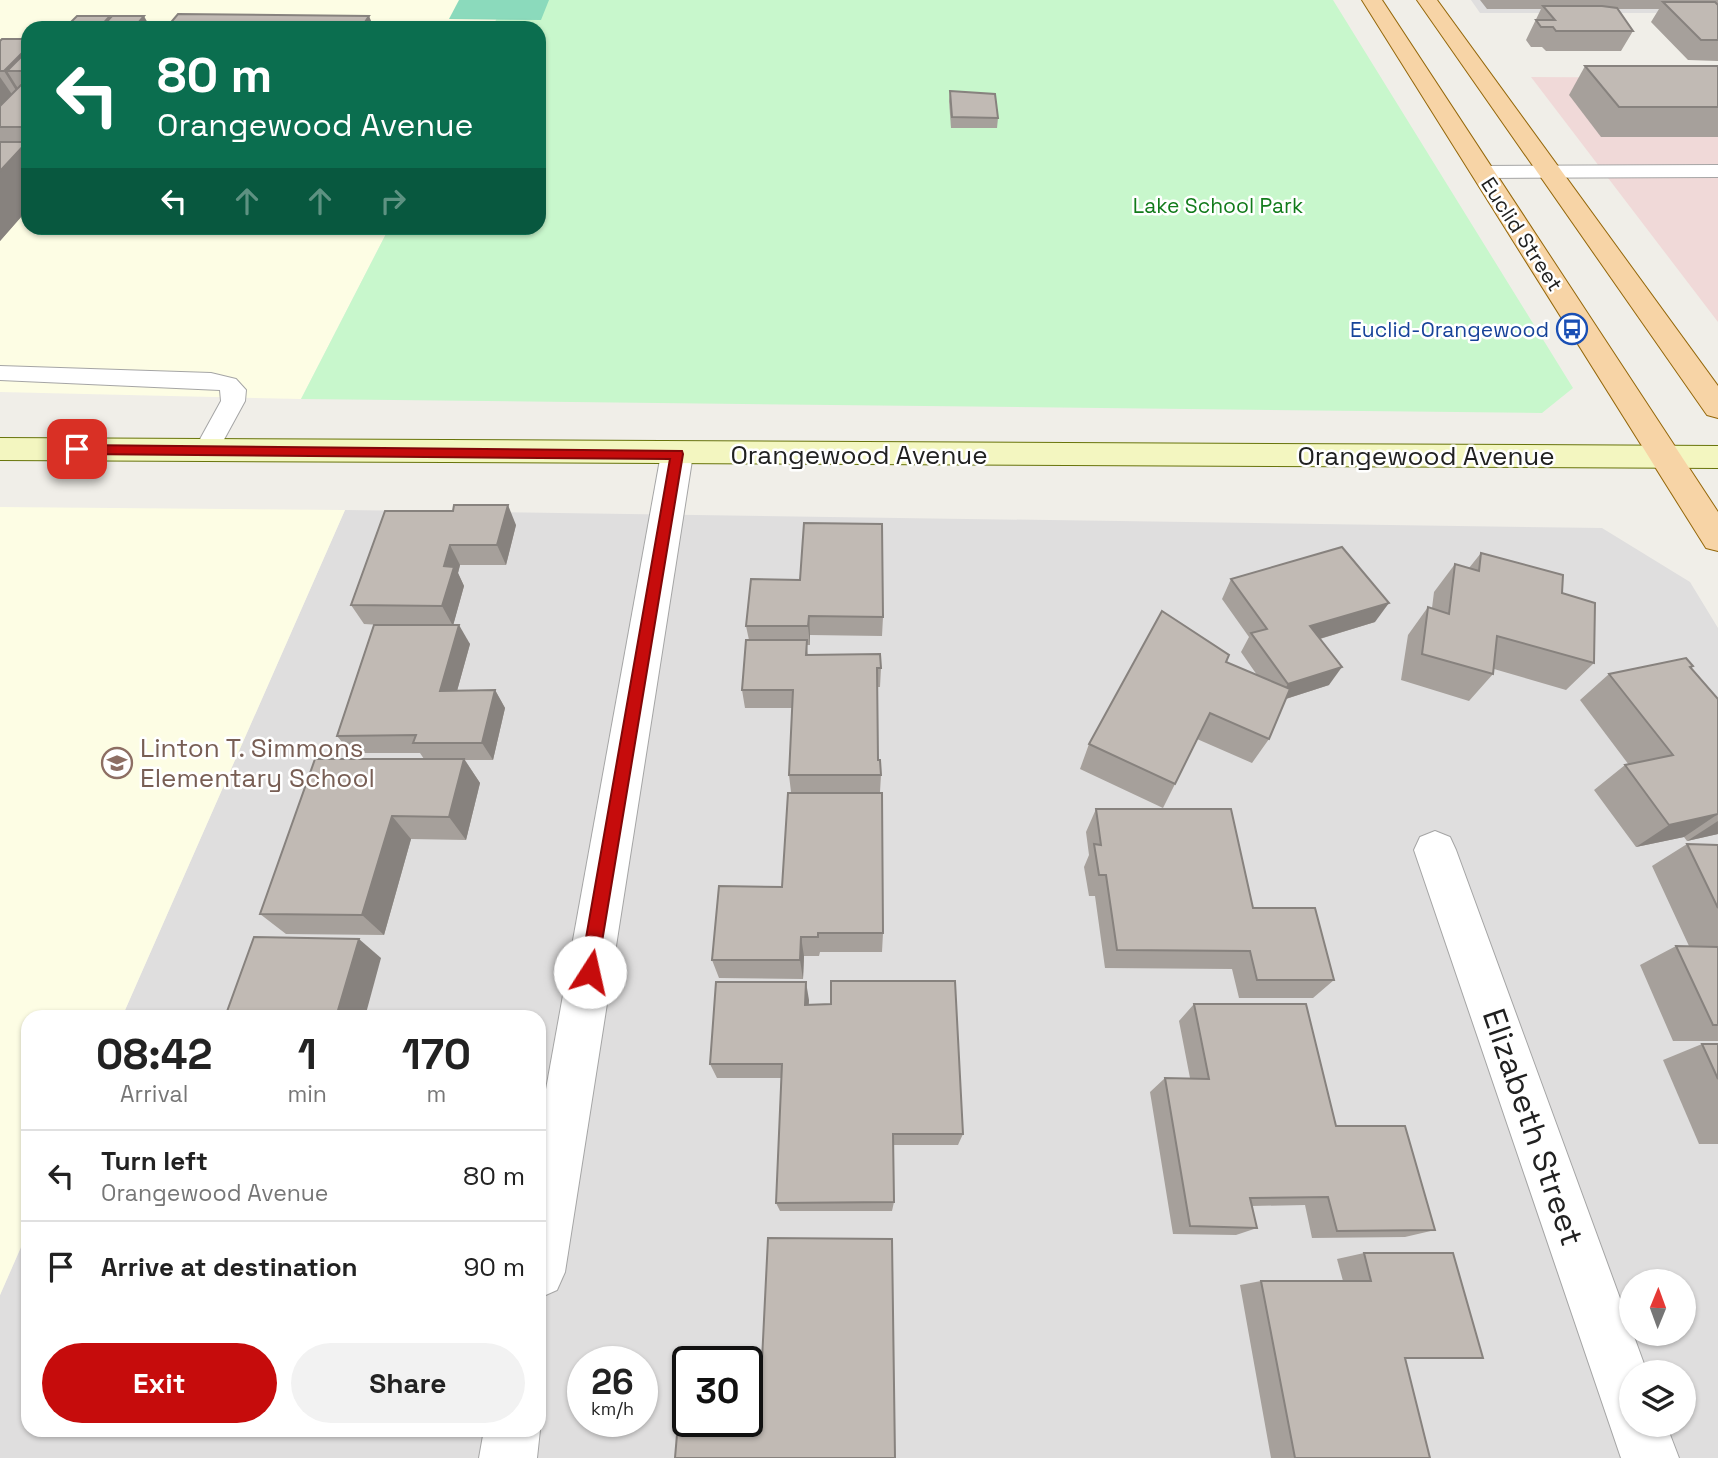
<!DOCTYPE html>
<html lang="en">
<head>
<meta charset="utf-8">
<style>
	:root { --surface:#fff; --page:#f2f2f2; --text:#222; --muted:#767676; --line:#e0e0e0; --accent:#c60c0c }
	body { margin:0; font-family:"Space Grotesk",sans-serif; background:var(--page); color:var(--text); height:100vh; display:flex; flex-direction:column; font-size:26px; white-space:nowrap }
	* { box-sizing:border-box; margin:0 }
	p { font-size:23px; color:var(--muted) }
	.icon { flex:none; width:38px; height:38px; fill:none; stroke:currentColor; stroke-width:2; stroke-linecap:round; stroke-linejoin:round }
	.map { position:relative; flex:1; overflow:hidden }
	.side { position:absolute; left:21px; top:1010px; width:525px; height:427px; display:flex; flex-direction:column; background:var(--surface); border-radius:21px; box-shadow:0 2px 5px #0004 }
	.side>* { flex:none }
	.top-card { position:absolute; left:21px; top:21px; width:525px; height:214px; border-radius:21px; box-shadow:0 2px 5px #0004; background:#0b6e4f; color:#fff; overflow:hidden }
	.needle { width:46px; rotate:1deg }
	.controls { position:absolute; left:1619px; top:1269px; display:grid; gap:14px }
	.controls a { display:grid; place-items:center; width:77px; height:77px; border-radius:50%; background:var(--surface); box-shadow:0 2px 5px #0004; font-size:35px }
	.speed { position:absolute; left:567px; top:1346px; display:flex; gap:14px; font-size:35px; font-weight:700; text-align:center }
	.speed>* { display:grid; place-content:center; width:91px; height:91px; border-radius:50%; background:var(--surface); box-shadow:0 2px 5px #0004; line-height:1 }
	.speed small { font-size:18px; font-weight:400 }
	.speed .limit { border:4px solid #111; border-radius:10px; background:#fff; color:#111 }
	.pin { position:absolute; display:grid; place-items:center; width:60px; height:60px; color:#fff; margin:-30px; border-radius:14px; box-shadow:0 4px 10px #0006 }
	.me { position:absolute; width:77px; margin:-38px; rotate:10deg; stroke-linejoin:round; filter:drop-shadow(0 0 5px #0008) }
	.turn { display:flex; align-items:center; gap:24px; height:147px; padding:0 21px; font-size:32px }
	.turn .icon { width:91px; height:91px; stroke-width:2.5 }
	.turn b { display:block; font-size:49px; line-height:60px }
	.lanes { display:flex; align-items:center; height:66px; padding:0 21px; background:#0003; justify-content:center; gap:35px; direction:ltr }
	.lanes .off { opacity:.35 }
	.eta { display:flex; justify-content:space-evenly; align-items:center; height:119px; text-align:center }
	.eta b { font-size:42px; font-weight:700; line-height:49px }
	.action { display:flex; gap:14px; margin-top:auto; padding:14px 21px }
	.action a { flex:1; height:80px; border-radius:42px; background:var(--accent); color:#fff; font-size:28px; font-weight:700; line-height:80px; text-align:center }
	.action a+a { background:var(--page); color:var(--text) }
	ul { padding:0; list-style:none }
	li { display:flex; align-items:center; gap:21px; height:91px; padding:0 21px; border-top:2px solid var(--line) }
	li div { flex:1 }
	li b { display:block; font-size:26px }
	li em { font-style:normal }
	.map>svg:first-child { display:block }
	.residential { fill:#dfdede; fill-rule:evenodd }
	.commercial { fill:#f0d9d8 }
	.education { fill:#fdfde4 }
	.park { fill:#c8f7cc }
	.pitch { fill:#8bdabc }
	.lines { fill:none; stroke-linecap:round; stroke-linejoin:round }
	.service-casing { stroke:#a5a5a5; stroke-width:2 }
	.minor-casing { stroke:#a5a5a5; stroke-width:2 }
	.secondary-casing { stroke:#68740b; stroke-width:2 }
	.primary-casing { stroke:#946709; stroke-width:2 }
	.service { fill:#fff; fill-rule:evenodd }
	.minor { fill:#fff; fill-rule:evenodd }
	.secondary { fill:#f3f6c0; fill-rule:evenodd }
	.primary { fill:#f7d4a6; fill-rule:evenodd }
	.wall { fill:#a6a09b }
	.shaded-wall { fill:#87827e }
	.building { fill:#c1bab4; stroke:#87827e; stroke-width:2 }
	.route { fill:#c60c0c; stroke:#810808; stroke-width:2 }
	.labels { text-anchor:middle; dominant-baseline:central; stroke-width:5; stroke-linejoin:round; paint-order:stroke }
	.far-park-label { font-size:21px; fill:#127b1b; stroke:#fff }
	.far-street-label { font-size:21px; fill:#212121; stroke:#fff }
	.far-transit-label { font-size:21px; fill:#164399; stroke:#fff; text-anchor:end }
	.street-label { font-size:26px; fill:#212121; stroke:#fff }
	.education-label { font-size:26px; fill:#785e54; stroke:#fff; text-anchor:start }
	.near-street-label { font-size:32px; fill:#212121; stroke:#fff }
</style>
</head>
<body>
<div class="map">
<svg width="1718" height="1458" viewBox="0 0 1718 1458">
	<rect width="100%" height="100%" fill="#f0eee8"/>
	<g class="residential">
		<path d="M 1471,0 L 1718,0 L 1718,13 L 1480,13 Z"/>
		<path d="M 345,510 L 1602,528 L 1690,582 L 1718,628 L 1718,1458 L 0,1458 L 0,1295 L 28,1231 L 28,1430 L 539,1430 L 539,1017 L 122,1017 ZM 1631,1281 L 1684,1281 L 1684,1334 L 1631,1334 ZM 583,1362 L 642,1362 L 642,1421 L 583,1421 ZM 688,1362 L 747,1362 L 747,1421 L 688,1421 ZM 1631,1372 L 1684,1372 L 1684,1424 L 1631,1424 Z"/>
	</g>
	<path class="commercial" d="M 1531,77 L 1718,78 L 1718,322 Z"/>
	<g class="education">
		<path d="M 0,0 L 506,0 L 492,28 L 28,28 L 28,228 L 389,228 L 301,399 L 0,392 Z"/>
		<path d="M 0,507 L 345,510 L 122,1017 L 28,1017 L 28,1231 L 0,1295 Z"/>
	</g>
	<path class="park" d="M 506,0 L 1333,0 L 1573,388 L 1542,413 L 301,399 L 389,228 L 539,228 L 539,28 L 492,28 Z"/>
	<path class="pitch" d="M 459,0 L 549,0 L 541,20 L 449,19 Z"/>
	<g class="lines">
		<g class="service-casing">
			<g id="service">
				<path d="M 1718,165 L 1718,177 L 1482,178 L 1473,172 L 1482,166 Z"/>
				<path d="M 0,366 L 211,373 L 236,379 L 246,390 L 245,401 L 215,456 L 206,458 L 197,456 L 194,450 L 221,401 L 220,390 L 0,380 Z"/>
			</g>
		</g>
		<g class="minor-casing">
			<g id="minor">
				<path d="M 677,443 L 688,446 L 693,454 L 565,1272 L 557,1290 L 539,1298 L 539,1128 L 661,454 L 666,446 Z"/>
				<path d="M 1435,831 L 1450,837 L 1456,850 L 1647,1372 L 1631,1372 L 1631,1424 L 1666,1424 L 1679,1458 L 1621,1458 L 1414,850 L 1420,837 Z"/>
				<path d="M 539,1427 L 540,1430 L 537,1458 L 479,1458 L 484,1430 L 539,1430 Z"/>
			</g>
		</g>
		<g class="secondary-casing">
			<path id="secondary" d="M 0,438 L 1718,446 L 1718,468 L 0,460 Z"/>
		</g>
		<g class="primary-casing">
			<g id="primary">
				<path d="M 1362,0 L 1382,0 L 1718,512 L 1718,551 L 1706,548 Z"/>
				<path d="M 1417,0 L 1437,0 L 1718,386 L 1718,418 L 1707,415 Z"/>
			</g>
		</g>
		<use href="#service" class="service"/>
		<use href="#minor" class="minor"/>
		<use href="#secondary" class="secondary"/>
		<use href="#primary" class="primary"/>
	</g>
	<g class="wall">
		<path d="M 1480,0 L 1718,0 L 1718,61 L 1688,60 L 1651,22 L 1659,9 L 1617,9 L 1633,31 L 1621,51 L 1546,51 L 1542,47 L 1531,47 L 1526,40 L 1541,9 L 1487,9 Z"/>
		<path d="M 28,39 L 28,209 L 0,241 L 0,41 Z"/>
		<path d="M 1585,66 L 1718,66 L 1718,137 L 1601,137 L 1569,95 Z"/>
		<path d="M 950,91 L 998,118 L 997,128 L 951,128 L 949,101 Z"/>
		<path d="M 385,511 L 516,525 L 506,565 L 460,565 L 458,573 L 464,586 L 453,625 L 470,644 L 457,691 L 495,690 L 505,708 L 493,760 L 465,760 L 480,783 L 466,840 L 411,839 L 384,935 L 286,934 L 260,914 L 424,759 L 420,753 L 351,753 L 337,736 L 380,625 L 364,624 L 351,605 Z"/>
		<path d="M 1481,553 L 1562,593 L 1594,663 L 1566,690 L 1494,669 L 1493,674 L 1469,701 L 1401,680 L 1408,635 L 1428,607 L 1432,608 L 1434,592 L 1455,564 L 1469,568 Z"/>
		<path d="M 1231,579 L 1375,622 L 1320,639 L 1329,685 L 1286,699 L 1269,739 L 1252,763 L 1197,739 L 1175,784 L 1163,808 L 1080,769 L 1089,744 L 1226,662 L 1257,675 L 1241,652 L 1249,637 L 1222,599 Z"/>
		<path d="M 800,580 L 883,617 L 882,636 L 810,635 L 810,645 L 807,645 L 808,655 L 881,668 L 880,687 L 877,687 L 878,760 L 881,775 L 880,792 L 791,792 L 789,775 L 792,708 L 745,708 L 742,690 L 749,640 L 746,626 Z"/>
		<path d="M 1693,666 L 1691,668 L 1718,699 L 1718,834 L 1687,841 L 1684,837 L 1636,847 L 1594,790 L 1625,765 L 1629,765 L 1580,700 L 1609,674 Z"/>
		<path d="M 1096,809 L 1253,908 L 1334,980 L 1313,998 L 1239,998 L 1232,969 L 1105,968 L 1095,896 L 1089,896 L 1084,867 L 1089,855 L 1086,832 Z"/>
		<path d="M 1687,844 L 1718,845 L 1718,1041 L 1673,1041 L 1640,965 L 1676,946 L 1689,946 L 1652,866 Z"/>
		<path d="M 719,886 L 883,933 L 882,952 L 820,952 L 819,956 L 804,956 L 803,979 L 719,978 L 712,960 Z"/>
		<path d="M 809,1000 L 808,1004 L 963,1134 L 958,1145 L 893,1145 L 894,1202 L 892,1211 L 780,1211 L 776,1203 L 781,1078 L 717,1078 L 710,1064 Z"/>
		<path d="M 1194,1004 L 1336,1126 L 1435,1230 L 1405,1237 L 1312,1238 L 1305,1205 L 1252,1206 L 1257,1228 L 1236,1235 L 1173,1234 L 1150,1092 L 1165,1078 L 1190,1078 L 1179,1021 Z"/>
		<path d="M 1702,1044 L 1718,1044 L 1718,1144 L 1699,1144 L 1663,1060 Z"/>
		<path d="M 768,1238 L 892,1239 L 895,1458 L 675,1458 L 680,1399 L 688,1398 L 688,1421 L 747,1421 L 747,1399 L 760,1399 Z"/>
		<path d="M 1364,1253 L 1405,1359 L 1430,1458 L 1271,1458 L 1240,1285 L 1261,1281 L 1343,1281 L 1337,1259 Z"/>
	</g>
	<g class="shaded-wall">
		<path d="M 144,16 L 150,27 L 148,28 L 134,28 Z"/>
		<path d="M 369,16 L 374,28 L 361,28 Z"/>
		<path d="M 28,47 L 28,71 L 7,71 L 19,90 L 17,92 L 4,71 Z"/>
		<path d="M 0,77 L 18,103 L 0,122 Z"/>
		<path d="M 27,142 L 28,209 L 0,241 L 0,171 Z"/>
		<path d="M 508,505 L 516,525 L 506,565 L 497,545 Z"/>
		<path d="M 450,545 L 460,565 L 458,573 L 464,586 L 453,626 L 442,606 L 444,566 Z"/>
		<path d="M 1389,603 L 1375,622 L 1299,645 L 1310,626 Z"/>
		<path d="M 809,616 L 810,635 L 810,645 L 808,626 Z"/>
		<path d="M 459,625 L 470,644 L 452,709 L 440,691 Z"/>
		<path d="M 1342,667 L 1329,685 L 1276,702 L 1288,684 Z"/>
		<path d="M 495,690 L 505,708 L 493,760 L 482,743 Z"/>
		<path d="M 464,759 L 480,783 L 466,840 L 449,817 Z"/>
		<path d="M 1718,814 L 1684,837 L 1636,847 L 1669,825 Z"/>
		<path d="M 392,816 L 411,839 L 384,935 L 362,915 Z"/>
		<path d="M 1718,821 L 1718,834 L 1687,841 Z"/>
		<path d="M 801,937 L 804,956 L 803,979 L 800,960 Z"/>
		<path d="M 359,939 L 381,958 L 365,1017 L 336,1017 Z"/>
		<path d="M 806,982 L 809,1000 L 808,1021 L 805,1005 Z"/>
	</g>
	<g class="building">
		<path d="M 1663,2 L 1715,2 L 1718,5 L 1718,40 L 1701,40 Z"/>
		<path d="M 1543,6 L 1602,6 L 1617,8 L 1633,31 L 1556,31 L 1553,27 L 1541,27 L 1536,20 L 1555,20 Z"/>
		<path d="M 178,14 L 369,16 L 361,28 L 177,28 L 178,27 L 167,27 Z"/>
		<path d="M 77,16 L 110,16 L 99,28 L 65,28 Z"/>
		<path d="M 112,16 L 144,16 L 134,28 L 101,28 Z"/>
		<path d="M 2,39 L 28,39 L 28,47 L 4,71 L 0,71 L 0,41 Z"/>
		<path d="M 28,50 L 28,71 L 7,71 Z"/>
		<path d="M 1585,66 L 1718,66 L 1718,107 L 1619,107 Z"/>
		<path d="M 21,85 L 28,85 L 28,127 L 0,127 L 0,106 Z"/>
		<path d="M 950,91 L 995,94 L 998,118 L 952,117 Z"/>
		<path d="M 0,142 L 27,142 L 0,171 Z"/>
		<path d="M 454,505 L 508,505 L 497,545 L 450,545 L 444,566 L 454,567 L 442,606 L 351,605 L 385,511 L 453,511 Z"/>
		<path d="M 804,523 L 882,524 L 883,617 L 809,616 L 808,626 L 746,626 L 751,579 L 800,580 Z"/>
		<path d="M 1342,547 L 1389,603 L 1310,626 L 1342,667 L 1288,684 L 1251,633 L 1267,629 L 1231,579 Z"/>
		<path d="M 1481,553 L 1563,575 L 1562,593 L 1595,603 L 1594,663 L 1497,636 L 1493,674 L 1422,654 L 1428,607 L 1449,614 L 1455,564 L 1479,571 Z"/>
		<path d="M 1162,611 L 1229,655 L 1226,662 L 1290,689 L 1269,739 L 1210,713 L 1175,784 L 1089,744 Z"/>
		<path d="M 374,625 L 459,625 L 440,691 L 495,690 L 482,743 L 413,743 L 416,735 L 337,736 Z"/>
		<path d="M 746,640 L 807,640 L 806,655 L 880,654 L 881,668 L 877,668 L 878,760 L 880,760 L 881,775 L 789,775 L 793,690 L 742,690 Z"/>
		<path d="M 1686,658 L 1693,666 L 1690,667 L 1718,699 L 1718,814 L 1669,825 L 1625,765 L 1673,755 L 1609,674 Z"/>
		<path d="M 315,759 L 464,759 L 449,817 L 392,816 L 362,915 L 260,914 Z"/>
		<path d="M 788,793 L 882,793 L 883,933 L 818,933 L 818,937 L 801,937 L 800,960 L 712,960 L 719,886 L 782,887 Z"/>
		<path d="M 1096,809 L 1231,809 L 1253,908 L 1315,908 L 1334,980 L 1257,980 L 1250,951 L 1117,950 L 1106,875 L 1099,875 L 1094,844 L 1101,845 Z"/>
		<path d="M 1687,844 L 1718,845 L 1718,908 Z"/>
		<path d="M 254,937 L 359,939 L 336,1017 L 225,1017 Z"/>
		<path d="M 1676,946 L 1718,947 L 1718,1025 L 1713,1025 Z"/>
		<path d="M 831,981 L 955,981 L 963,1134 L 893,1134 L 894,1202 L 776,1203 L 782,1064 L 710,1064 L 716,982 L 806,982 L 805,1005 L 831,1004 Z"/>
		<path d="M 1194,1004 L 1306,1004 L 1336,1126 L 1405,1126 L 1435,1230 L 1337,1231 L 1328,1197 L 1250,1198 L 1257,1228 L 1190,1226 L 1165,1078 L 1209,1079 Z"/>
		<path d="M 1702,1044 L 1718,1044 L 1718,1079 Z"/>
		<path d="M 768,1238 L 892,1239 L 895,1458 L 675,1458 L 680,1399 L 688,1399 L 688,1421 L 747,1421 L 747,1401 L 760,1401 Z"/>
		<path d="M 1364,1253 L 1453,1253 L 1483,1358 L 1405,1358 L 1430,1458 L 1295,1458 L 1261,1281 L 1371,1281 Z"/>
	</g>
	<path class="route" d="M 77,445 L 682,451 L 683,454 L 596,978 L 590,981 L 583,978 L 580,972 L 670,459 L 77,454 L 71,449 Z"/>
	<defs>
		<g id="bus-ring" transform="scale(1.575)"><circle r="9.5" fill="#fff" stroke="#1a4fb4" stroke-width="1.5"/><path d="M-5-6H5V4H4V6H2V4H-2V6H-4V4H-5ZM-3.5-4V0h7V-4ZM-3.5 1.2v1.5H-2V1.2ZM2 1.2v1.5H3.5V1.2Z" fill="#1a4fb4"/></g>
		<g id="school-ring" transform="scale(1.575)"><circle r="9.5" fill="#fff" stroke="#8d6e63" stroke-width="1.5"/><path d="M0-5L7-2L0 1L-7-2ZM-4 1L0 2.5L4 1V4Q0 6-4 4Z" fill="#8d6e63"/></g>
	</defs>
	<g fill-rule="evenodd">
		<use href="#bus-ring" x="1572" y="329"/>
		<use href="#school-ring" x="117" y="763"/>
	</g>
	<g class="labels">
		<g class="far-park-label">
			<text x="1218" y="205">Lake School Park</text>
		</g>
		<g class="far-street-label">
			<text transform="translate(1522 234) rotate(57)">Euclid Street</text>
		</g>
		<g class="far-transit-label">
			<text x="1549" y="329">Euclid-Orangewood</text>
		</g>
		<g class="street-label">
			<text x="859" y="455">Orangewood Avenue</text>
			<text x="1426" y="456">Orangewood Avenue</text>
		</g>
		<g class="education-label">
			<text x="140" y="748">Linton T. Simmons<tspan x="140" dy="30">Elementary School</tspan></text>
		</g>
		<g class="near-street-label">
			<text transform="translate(1533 1127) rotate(71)">Elizabeth Street</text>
		</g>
	</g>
</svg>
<div class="controls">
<a><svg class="needle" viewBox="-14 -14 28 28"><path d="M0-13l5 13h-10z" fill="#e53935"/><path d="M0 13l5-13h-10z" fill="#767676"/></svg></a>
<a><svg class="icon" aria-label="layers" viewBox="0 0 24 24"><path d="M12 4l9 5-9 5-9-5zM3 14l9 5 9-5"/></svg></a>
</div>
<div class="speed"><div>26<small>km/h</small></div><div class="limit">30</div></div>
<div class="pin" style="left:77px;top:449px;background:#d93025"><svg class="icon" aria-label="arrive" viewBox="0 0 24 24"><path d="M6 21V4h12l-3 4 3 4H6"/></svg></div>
<svg class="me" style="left:590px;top:972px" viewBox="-20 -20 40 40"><circle r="19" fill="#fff"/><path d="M0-13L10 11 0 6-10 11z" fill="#c60c0c"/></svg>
<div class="top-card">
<div class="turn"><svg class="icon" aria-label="left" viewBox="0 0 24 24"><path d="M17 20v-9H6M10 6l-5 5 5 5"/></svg><div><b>80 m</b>Orangewood Avenue</div></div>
<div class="lanes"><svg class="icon" aria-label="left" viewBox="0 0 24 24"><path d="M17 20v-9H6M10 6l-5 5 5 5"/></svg><svg class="icon off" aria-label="ahead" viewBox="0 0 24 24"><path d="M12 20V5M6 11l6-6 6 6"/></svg><svg class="icon off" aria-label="ahead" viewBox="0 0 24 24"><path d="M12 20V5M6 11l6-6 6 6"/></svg><svg class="icon off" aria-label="right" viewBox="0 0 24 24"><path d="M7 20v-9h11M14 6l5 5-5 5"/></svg></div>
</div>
<section class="side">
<div class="eta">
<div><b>08:42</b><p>Arrival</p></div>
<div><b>1</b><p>min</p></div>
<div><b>170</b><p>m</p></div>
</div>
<ul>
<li><svg class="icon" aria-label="left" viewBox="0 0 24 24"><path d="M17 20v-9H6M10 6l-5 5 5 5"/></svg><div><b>Turn left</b><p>Orangewood Avenue</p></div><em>80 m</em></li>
<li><svg class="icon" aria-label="arrive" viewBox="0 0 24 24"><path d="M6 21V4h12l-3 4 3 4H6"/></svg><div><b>Arrive at destination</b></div><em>90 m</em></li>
</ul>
<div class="action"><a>Exit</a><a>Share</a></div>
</section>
</div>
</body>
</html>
